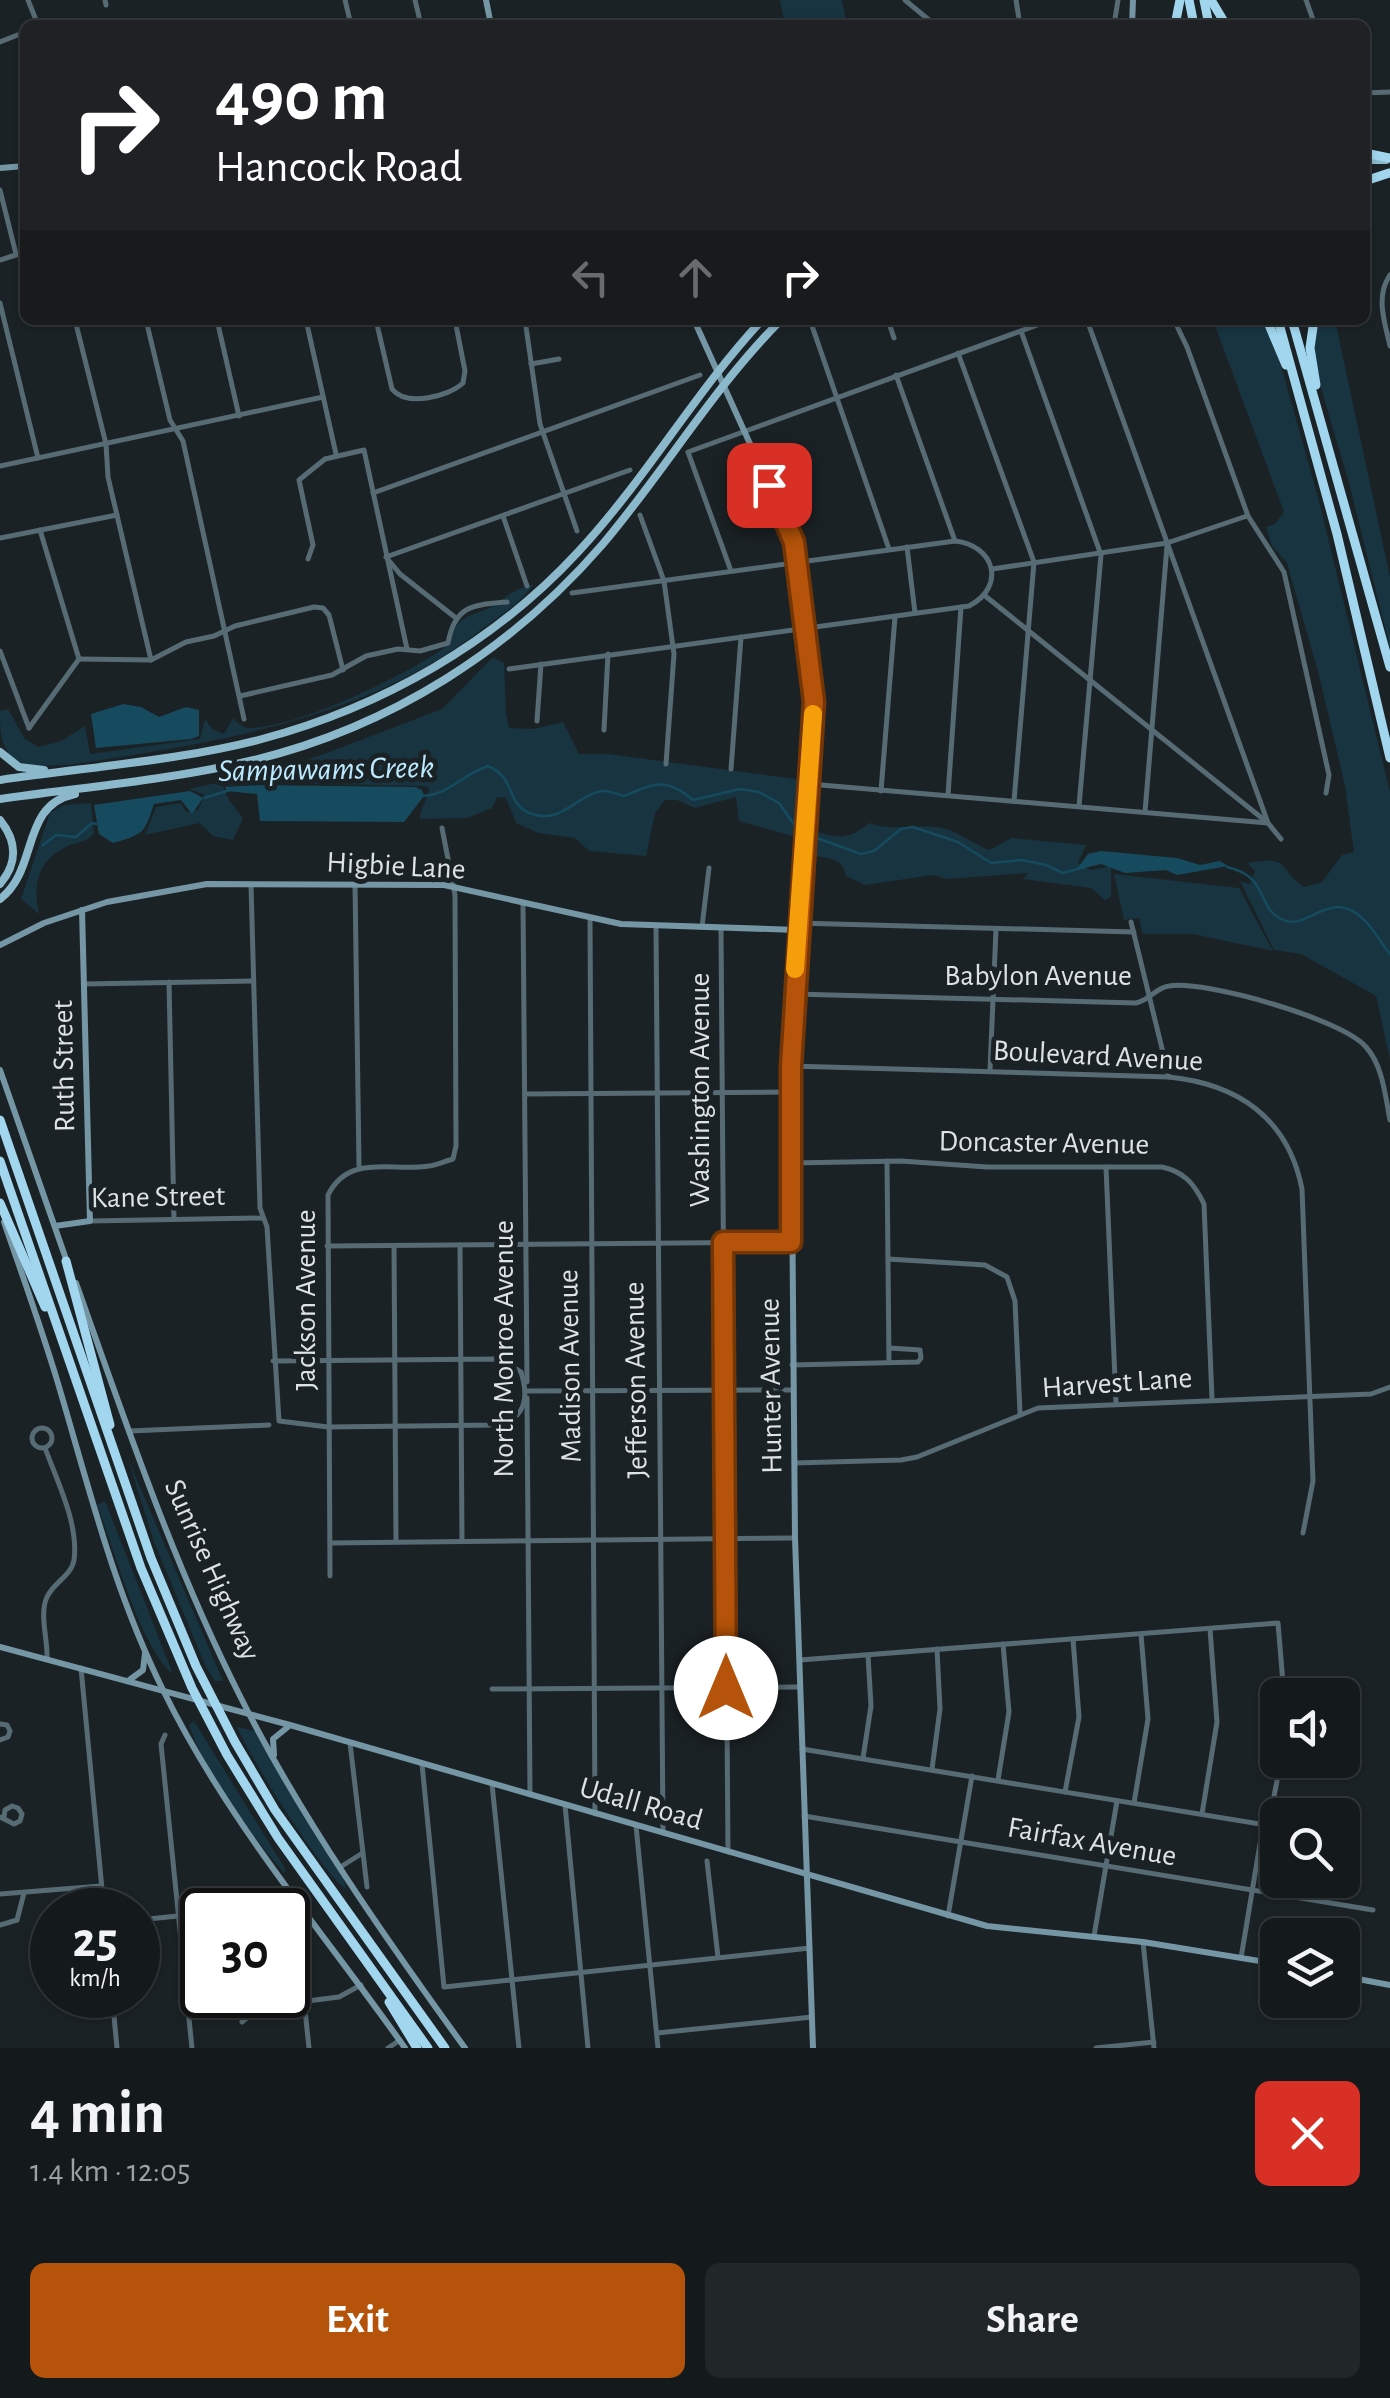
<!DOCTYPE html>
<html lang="en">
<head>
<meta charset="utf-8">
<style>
	:root { --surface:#141a1c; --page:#212729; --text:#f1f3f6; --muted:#9da1a3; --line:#33383b; --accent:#b45309 }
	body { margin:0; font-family:"Alegreya Sans",sans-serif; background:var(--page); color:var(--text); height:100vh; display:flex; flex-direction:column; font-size:38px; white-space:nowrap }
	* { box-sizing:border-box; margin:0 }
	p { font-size:32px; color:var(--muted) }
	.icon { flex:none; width:55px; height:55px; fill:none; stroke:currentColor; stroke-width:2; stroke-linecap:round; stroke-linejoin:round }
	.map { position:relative; height:2048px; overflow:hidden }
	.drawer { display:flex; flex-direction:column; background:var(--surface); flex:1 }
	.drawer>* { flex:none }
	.banner { position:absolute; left:20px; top:20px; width:1350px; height:305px; border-radius:15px; box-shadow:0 2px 8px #0004,0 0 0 2px var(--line); background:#202124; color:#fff; overflow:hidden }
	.buttons { position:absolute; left:1260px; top:1678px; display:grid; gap:20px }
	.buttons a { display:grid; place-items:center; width:100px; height:100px; border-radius:15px; background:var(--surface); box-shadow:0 2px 8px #0004,0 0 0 2px var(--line); font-size:50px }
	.speed { position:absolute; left:30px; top:1888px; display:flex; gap:20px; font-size:50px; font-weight:700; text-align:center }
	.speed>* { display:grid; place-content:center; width:130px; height:130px; border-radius:50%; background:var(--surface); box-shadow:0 2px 8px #0004,0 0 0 2px var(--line); line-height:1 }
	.speed small { font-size:25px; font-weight:400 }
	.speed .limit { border:5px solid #111; border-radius:15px; background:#fff; color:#111 }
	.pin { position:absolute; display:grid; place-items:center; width:85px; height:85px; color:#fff; margin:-42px; border-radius:20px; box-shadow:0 5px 15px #0006 }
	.me { position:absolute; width:110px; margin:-55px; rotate:0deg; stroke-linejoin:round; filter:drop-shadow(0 0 8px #0008) }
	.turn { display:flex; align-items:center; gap:35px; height:210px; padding:0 30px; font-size:45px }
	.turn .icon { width:130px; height:130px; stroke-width:2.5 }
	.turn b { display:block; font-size:70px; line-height:85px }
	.lanes { display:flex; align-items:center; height:95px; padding:0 30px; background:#0003; justify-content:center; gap:50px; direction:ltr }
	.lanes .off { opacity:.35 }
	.round { display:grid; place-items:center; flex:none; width:105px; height:105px; border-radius:15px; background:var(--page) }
	.summary { display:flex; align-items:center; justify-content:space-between; height:170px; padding:0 30px }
	h1 { font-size:60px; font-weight:600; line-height:75px }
	.cta { display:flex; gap:20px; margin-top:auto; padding:20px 30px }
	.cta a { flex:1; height:115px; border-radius:15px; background:var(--accent); color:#fff; font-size:40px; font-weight:600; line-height:115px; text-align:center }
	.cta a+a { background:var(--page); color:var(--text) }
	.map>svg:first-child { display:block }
	.green { fill:#173440 }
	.water { fill:#164b5f }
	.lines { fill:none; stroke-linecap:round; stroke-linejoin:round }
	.stream { stroke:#164b5f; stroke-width:2.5 }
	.street { stroke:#576b75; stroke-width:5 }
	.secondary { stroke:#7596a5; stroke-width:6 }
	.primary { stroke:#8cb8cb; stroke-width:8 }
	.highway { stroke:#a1d6ee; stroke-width:9 }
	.route-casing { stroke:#753606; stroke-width:25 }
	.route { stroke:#b45309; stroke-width:18 }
	.slow { stroke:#f59e0b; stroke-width:18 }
	.labels { text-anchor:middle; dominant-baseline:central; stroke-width:10; stroke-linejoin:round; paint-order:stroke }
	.street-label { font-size:30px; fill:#dde2e4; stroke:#1b2225 }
	.water-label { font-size:32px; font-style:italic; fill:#bbe9ff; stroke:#1b2225 }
</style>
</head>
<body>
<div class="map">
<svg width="1390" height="2048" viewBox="0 0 1390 2048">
	<rect width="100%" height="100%" fill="#1b2225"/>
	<g class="green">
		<path d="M 780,0 L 842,0 L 847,25 L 785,25 Z"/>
		<path d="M 1213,320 L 1261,320 L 1275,344 L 1319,501 L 1390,792 L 1390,1059 L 1376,996 L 1301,954 L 1274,950 L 1240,881 L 1250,884 L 1255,871 L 1247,863 C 1292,856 1275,866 1304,887 L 1322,882 L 1342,855 L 1354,852 L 1345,786 L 1319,675 L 1287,563 L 1272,546 L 1266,527 L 1275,524 L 1284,512 Z"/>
		<path d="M 1317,320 L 1335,320 L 1390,577 L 1390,648 L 1349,483 L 1313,361 Z"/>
		<path d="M 533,585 C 520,604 499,616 481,630 C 377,710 248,737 120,757 C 94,761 37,773 15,759 C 0,748 0,729 0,711 L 8,709 L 24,738 L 38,747 L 61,741 L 85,726 L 90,754 L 200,739 L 205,719 L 212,729 L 224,734 L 233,718 C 239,724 244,729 252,728 C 303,725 402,677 444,648 C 453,642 450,631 459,623 C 468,613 482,613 493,606 C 507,596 515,588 533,585 Z"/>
		<path d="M 493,657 L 504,663 L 506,714 L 509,728 L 533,729 L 563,722 L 579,754 L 608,754 L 804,780 L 799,838 L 739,821 L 736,797 L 695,808 L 677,800 L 665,800 L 655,813 L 646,856 L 589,851 L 575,838 L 538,833 L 516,823 L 506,798 L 497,797 L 492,808 L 467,818 L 420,819 C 420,807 428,801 429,788 L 423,786 L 272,783 L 223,786 L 229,800 L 243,818 L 233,840 L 213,836 L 200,823 L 145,835 L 156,807 L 181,803 L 186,812 L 198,810 L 205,795 L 189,789 L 262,773 L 324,754 L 442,709 Z"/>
		<path d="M 91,803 L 94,834 C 87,841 83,841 73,844 C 39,857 32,881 39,914 L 21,899 L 50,813 L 64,805 Z"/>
		<path d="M 869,823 C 892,832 919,823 943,828 C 959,832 973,844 989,850 L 1012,838 L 1086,845 L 1078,863 L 1091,870 L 1111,866 L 1111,897 L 1105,900 L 1091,888 L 1023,879 L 1028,873 L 947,879 L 933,875 L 865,885 L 846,876 C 844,857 825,858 809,855 L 811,831 C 838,837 846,842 869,823 Z"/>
		<path d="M 1114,874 L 1239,888 L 1273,951 L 1193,934 L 1143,934 L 1139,918 L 1124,920 Z"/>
		<path d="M 128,1459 L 223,1681 L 215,1681 L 206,1667 L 154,1542 Z"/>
		<path d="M 105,1501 L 171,1669 L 172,1674 C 137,1640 116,1552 97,1505 Z"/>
		<path d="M 194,1721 L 286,1870 L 284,1873 C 247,1828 208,1781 189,1725 Z"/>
		<path d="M 237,1727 L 255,1731 L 343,1878 L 347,1890 C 321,1873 251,1759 237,1727 Z"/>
	</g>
	<g class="water">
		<path d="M 123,704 L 141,707 L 159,717 L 186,707 L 199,710 L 199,736 L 191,739 L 96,748 L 91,714 Z"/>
		<path d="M 256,785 L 415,787 L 422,790 L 424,796 L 404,822 L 260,821 L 257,794 L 227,791 L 225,787 Z"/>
		<path d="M 190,791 L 203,798 L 192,814 L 181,800 L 154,804 C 144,834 144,834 113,843 L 99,834 L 94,805 Z"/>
		<path d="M 1101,851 L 1177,858 L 1200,865 L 1220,861 L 1228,866 L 1177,875 L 1166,870 L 1125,873 L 1101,864 L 1076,870 L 1088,854 Z"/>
	</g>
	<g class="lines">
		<g class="stream">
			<path d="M 422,796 C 449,795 463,774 488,766 C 515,777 507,802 527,812 C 560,827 575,796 601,791 C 609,790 616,794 624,796 C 655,783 666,777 693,800 L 740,789 L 759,792 L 779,803 L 800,833"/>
			<path d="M 204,798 L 230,790"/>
			<path d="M 814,837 L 861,854 L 874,851 L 901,829 L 913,827 L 958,842 L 991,863 L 1022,860 L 1046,865 L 1063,873 L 1085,867"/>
			<path d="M 43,845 L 56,835 L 76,837 L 92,823 L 96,824"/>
			<path d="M 1227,867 C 1270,877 1255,905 1281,919 C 1308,933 1327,888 1361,917 C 1373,927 1380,942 1390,954"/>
		</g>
		<g class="street">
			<path d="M 28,0 L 38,25"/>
			<path d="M 105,0 L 106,5"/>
			<path d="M 345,0 L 351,25"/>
			<path d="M 415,0 L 421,25"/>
			<path d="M 905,0 L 935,25"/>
			<path d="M 1016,0 L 1020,25"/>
			<path d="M 1306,0 L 1315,25"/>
			<path d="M 335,25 L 350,22"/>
			<path d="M 1114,25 L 1118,0"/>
			<path d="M 0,42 L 25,32"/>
			<path d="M 1365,93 L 1390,92"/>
			<path d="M 0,190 L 16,254"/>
			<path d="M 0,260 L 25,252"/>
			<path d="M 1390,275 C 1375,297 1385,323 1390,346"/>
			<path d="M 0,303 L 38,458"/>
			<path d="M 75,320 L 106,444 L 108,477 L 151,660"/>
			<path d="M 146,320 L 170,420 L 183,441 L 244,719"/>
			<path d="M 217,320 L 239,416"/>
			<path d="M 306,320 L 336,454"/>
			<path d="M 376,320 L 392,389 C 406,407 448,397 463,383 L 465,371 L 455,320"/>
			<path d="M 525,320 L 540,424 L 577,531"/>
			<path d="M 810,320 L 889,549"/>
			<path d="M 888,320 L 894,338"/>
			<path d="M 1174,320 L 1187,347 L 1248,516 L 1284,572 L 1329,775 L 1326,793"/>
			<path d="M 1021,331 L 1101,555 L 1079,806"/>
			<path d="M 958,353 L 1034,562 L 1014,801"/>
			<path d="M 531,364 L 559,359"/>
			<path d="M 896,375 L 955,541"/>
			<path d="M 0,466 L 323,397"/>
			<path d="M 373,493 L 700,375"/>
			<path d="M 640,515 L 664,581 L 674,654 L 666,764"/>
			<path d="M 503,516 L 527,586"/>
			<path d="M 40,530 L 79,659"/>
			<path d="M 0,538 L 117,515"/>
			<path d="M 907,547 L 915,613"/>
			<path d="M 308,559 L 313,545 L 299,480 L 325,459 L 364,450 L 407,649"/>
			<path d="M 992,569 L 1167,543 L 1247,516"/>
			<path d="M 731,571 L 688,452 L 1051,320"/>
			<path d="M 984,595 L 1268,823 L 1281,839"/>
			<path d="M 456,618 L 400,574 L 386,557 L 630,470"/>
			<path d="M 0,651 L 29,728"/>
			<path d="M 79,659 L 151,660 L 186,642 L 214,636 L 235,626 L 314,607 L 323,608 L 329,615 L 343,670"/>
			<path d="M 509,669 L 969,606 C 1007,586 994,545 955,541 L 572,593"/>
			<path d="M 240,696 L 332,675 L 366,656 L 398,649 L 420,651 L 448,643 C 455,605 473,605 507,602"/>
			<path d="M 537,721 L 541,664"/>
			<path d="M 29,728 L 79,659"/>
			<path d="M 604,730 L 608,654"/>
			<path d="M 731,769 L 741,637"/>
			<path d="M 809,784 L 1268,823 L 1087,320"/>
			<path d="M 881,791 L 895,617"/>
			<path d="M 948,795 L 961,607"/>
			<path d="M 1145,812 L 1167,546"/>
			<path d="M 355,884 L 359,1166"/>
			<path d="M 251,885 L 260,1208 L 267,1227 L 279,1421 L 328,1427 L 496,1425 C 526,1420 529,1397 521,1372 L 501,1359 L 273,1361"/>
			<path d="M 523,903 L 527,1382"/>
			<path d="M 590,918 L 595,1814"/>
			<path d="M 1131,922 L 1169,1077"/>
			<path d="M 797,923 L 1134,932"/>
			<path d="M 656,927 L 663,1833"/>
			<path d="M 702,927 L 709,868"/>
			<path d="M 721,928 L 728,1852"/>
			<path d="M 169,982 L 174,1219"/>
			<path d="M 84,984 L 253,981"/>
			<path d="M 794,994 L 1136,1003 C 1150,1000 1155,988 1169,986 C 1205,980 1342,1019 1366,1047 C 1383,1066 1385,1095 1390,1120"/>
			<path d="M 791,1066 L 1169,1077 C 1238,1084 1288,1118 1302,1189 L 1313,1481 L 1303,1533"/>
			<path d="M 990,1070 L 996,929"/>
			<path d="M 525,1094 L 791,1092"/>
			<path d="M 887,1161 L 889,1362"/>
			<path d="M 791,1163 L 901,1161 L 987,1167 L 1162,1167 C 1184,1172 1194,1183 1204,1204 L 1212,1399"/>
			<path d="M 1106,1167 L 1116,1403"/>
			<path d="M 90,1221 L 263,1218"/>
			<path d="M 460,1245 L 462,1541"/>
			<path d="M 327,1246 L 791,1242"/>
			<path d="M 394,1246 L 396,1542"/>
			<path d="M 888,1259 L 985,1265 L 1007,1277 L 1015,1301 L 1020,1413"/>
			<path d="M 792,1365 L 918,1362 L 921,1358 L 920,1350 L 889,1348"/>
			<path d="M 527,1391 L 793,1390"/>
			<path d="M 527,1398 L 530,1795"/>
			<circle cx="42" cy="1438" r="10"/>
			<path d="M 130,1431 L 269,1425"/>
			<path d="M 45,1448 C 57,1481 79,1524 74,1560 C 72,1575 53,1583 47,1597 C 39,1614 48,1640 47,1658"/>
			<path d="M 794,1463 L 901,1460 L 917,1457 L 1038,1408 L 1371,1394 L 1390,1387"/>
			<path d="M 330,1543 L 795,1538"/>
			<path d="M 330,1576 L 328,1195 C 349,1153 392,1172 429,1166 C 437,1165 445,1161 453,1159 L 456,1146 L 455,895 L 442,828"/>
			<path d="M 800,1660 L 1278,1623 L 1284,1695"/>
			<path d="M 81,1668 L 104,1910"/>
			<path d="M 492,1689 L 800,1687"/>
			<path d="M 0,1724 L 7,1725 L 10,1731 L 8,1737 L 0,1740"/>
			<path d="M 165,1735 L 161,1744 L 192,2048"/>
			<path d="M 350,1743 L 367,1887"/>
			<path d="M 802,1749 L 1278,1827"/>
			<path d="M 863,1758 L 871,1706 L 868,1655"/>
			<path d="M 422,1764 L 444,1987 L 810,1948"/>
			<path d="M 932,1769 L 940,1709 L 937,1649"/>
			<path d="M 998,1780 L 1009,1712 L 1003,1644"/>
			<path d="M 492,1784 L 519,2048"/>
			<path d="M 1065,1792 L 1079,1717 L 1073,1639"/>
			<path d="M 1134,1803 L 1148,1719 L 1141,1634"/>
			<path d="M 565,1805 L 588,2048"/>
			<path d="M 1202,1814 L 1217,1722 L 1210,1629"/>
			<path d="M 804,1816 L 1373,1910"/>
			<path d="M 0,1817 L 14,1824 L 20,1821 L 22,1814 L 18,1808 L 12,1806 L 5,1810 L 4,1817"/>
			<path d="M 636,1826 L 658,2048"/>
			<path d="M 1342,1837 L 1351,1839"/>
			<path d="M 707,1861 L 718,1957"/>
			<path d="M 342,1866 L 361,1854"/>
			<path d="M 0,1894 L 101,1886"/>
			<path d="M 238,1899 L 245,1910"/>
			<path d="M 948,1916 L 972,1776"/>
			<path d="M 138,1920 L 178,1916"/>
			<path d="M 0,1925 L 17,1920 L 24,1893"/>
			<path d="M 297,1934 L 309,2048"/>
			<path d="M 1094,1936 L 1117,1801"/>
			<path d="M 1143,1942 L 1154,2048"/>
			<path d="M 1241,1958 L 1262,1832 L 1270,1817 L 1281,1760"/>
			<path d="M 112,1995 L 117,2048"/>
			<path d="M 259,1995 L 260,2007"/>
			<path d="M 260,2007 L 339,1997 L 361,1985"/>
			<path d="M 242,2022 L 260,2007"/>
			<path d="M 657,2033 L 812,2017"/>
			<path d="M 388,2048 L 400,2040"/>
			<path d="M 1096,2048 L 1154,2042"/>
		</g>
		<g class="secondary">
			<path d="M 486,0 L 491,25"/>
			<path d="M 1132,25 L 1133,0"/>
			<path d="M 0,168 L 25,166"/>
			<path d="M 694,320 L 794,541 L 814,703 L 791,1066 L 795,1538 L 813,2048"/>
			<path d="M 0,945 L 44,923 L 107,902 L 207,884 L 444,885 L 621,924 L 797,930"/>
			<path d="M 0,1070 L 67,1262"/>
			<path d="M 4,1222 C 22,1274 41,1327 57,1380 C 89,1487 113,1589 163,1690 C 227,1821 321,1929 405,2048"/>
			<path d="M 55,1226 L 90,1221 L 82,910"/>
			<path d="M 76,1283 C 126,1423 173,1564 241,1698 C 301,1818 386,1939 465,2048"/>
			<path d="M 0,1647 L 290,1725 L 987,1926 L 1143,1942 L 1278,1964"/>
			<path d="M 128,1681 L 143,1670 L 145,1653"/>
			<path d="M 274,1755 L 273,1739 L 289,1726"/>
			<path d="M 1342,1976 L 1390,1985"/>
		</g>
		<g class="primary">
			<path d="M 1365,160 L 1386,160"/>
			<path d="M 0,752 L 19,767 L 44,770"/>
			<path d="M 0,780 C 87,767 178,761 262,739 C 382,707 494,643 578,552 C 646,479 695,392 762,320"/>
			<path d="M 0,799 C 84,787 171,780 254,760 C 390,727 511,650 602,545 C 664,472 713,388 781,320"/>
			<path d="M 0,820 C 17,841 18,863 0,884"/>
			<path d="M 0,899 C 39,870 20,805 75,794"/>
		</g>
		<g class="highway">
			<path d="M 1189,0 L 1194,25"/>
			<path d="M 1204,0 L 1209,25"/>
			<path d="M 1211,0 L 1226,25"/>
			<path d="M 1175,25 L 1180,0"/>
			<path d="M 1365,153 L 1390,158"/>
			<path d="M 1365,181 L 1389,173"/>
			<path d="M 1267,320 L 1286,365"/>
			<path d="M 1278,320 L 1337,534 L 1390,758"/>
			<path d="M 1292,320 L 1390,667"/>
			<path d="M 1314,320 L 1310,348 L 1316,385"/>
			<path d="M 0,1120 L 151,1558 L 196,1666 L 235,1742 L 275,1810 L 445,2048"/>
			<path d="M 0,1161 L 141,1568 L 192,1688 L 227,1755 L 278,1838 L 428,2048"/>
			<path d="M 0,1203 L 45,1307"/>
			<path d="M 66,1261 L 110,1425"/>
			<path d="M 389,2002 L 417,2048"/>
		</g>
	</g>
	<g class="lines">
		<g class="route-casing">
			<path id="route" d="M 726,1688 L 723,1242 L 791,1242 L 791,1066 L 814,702 L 794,542 L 769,485"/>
		</g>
		<use href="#route" class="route"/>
		<path class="slow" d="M 795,969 L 813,714"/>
	</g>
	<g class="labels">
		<g class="street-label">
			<text transform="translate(396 866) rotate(3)">Higbie Lane</text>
			<text x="1038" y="976">Babylon Avenue</text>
			<text transform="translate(1098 1056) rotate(3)">Boulevard Avenue</text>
			<text transform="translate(64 1066) rotate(-91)">Ruth Street</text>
			<text transform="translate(700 1090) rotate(-90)">Washington Avenue</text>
			<text transform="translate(1044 1143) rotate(1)">Doncaster Avenue</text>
			<text transform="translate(158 1197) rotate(-1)">Kane Street</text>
			<text transform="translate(306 1300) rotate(-90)">Jackson Avenue</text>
			<text transform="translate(504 1349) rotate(-90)">North Monroe Avenue</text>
			<text transform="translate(570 1366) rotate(-91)">Madison Avenue</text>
			<text transform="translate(636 1380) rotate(-91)">Jefferson Avenue</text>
			<text transform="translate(1117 1383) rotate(-4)">Harvest Lane</text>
			<text transform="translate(771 1386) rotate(-91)">Hunter Avenue</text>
			<text transform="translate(212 1570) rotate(66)">Sunrise Highway</text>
			<text transform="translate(641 1804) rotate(16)">Udall Road</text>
			<text transform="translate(1092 1842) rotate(10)">Fairfax Avenue</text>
		</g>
		<g class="water-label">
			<text transform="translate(326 769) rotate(-1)">Sampawams Creek</text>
		</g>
	</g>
</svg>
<div class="buttons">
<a><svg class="icon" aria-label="sound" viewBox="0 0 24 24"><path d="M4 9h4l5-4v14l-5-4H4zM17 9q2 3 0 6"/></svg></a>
<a><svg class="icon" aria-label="search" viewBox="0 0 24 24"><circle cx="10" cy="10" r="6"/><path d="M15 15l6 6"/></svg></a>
<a><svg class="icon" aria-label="layers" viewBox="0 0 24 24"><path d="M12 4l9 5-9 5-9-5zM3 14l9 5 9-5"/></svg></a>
</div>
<div class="speed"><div>25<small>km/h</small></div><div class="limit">30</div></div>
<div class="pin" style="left:769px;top:485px;background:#d93025"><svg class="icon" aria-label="arrive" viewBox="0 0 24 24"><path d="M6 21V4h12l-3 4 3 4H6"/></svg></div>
<svg class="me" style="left:726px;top:1688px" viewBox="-20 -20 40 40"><circle r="19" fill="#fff"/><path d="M0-13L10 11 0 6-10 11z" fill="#b45309"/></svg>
<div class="banner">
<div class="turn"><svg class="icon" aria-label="right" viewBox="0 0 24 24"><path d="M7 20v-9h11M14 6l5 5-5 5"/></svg><div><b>490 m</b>Hancock Road</div></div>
<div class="lanes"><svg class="icon off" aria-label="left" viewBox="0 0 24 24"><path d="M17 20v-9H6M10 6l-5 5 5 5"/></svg><svg class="icon off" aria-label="ahead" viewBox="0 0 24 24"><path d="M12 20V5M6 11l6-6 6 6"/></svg><svg class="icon" aria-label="right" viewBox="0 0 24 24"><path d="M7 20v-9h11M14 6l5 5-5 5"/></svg></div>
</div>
</div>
<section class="drawer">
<div class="summary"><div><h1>4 min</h1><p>1.4 km · 12:05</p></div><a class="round" style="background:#d93025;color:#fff"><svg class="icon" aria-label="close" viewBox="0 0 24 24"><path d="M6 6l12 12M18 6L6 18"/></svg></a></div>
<div class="cta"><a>Exit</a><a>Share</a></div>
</section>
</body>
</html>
